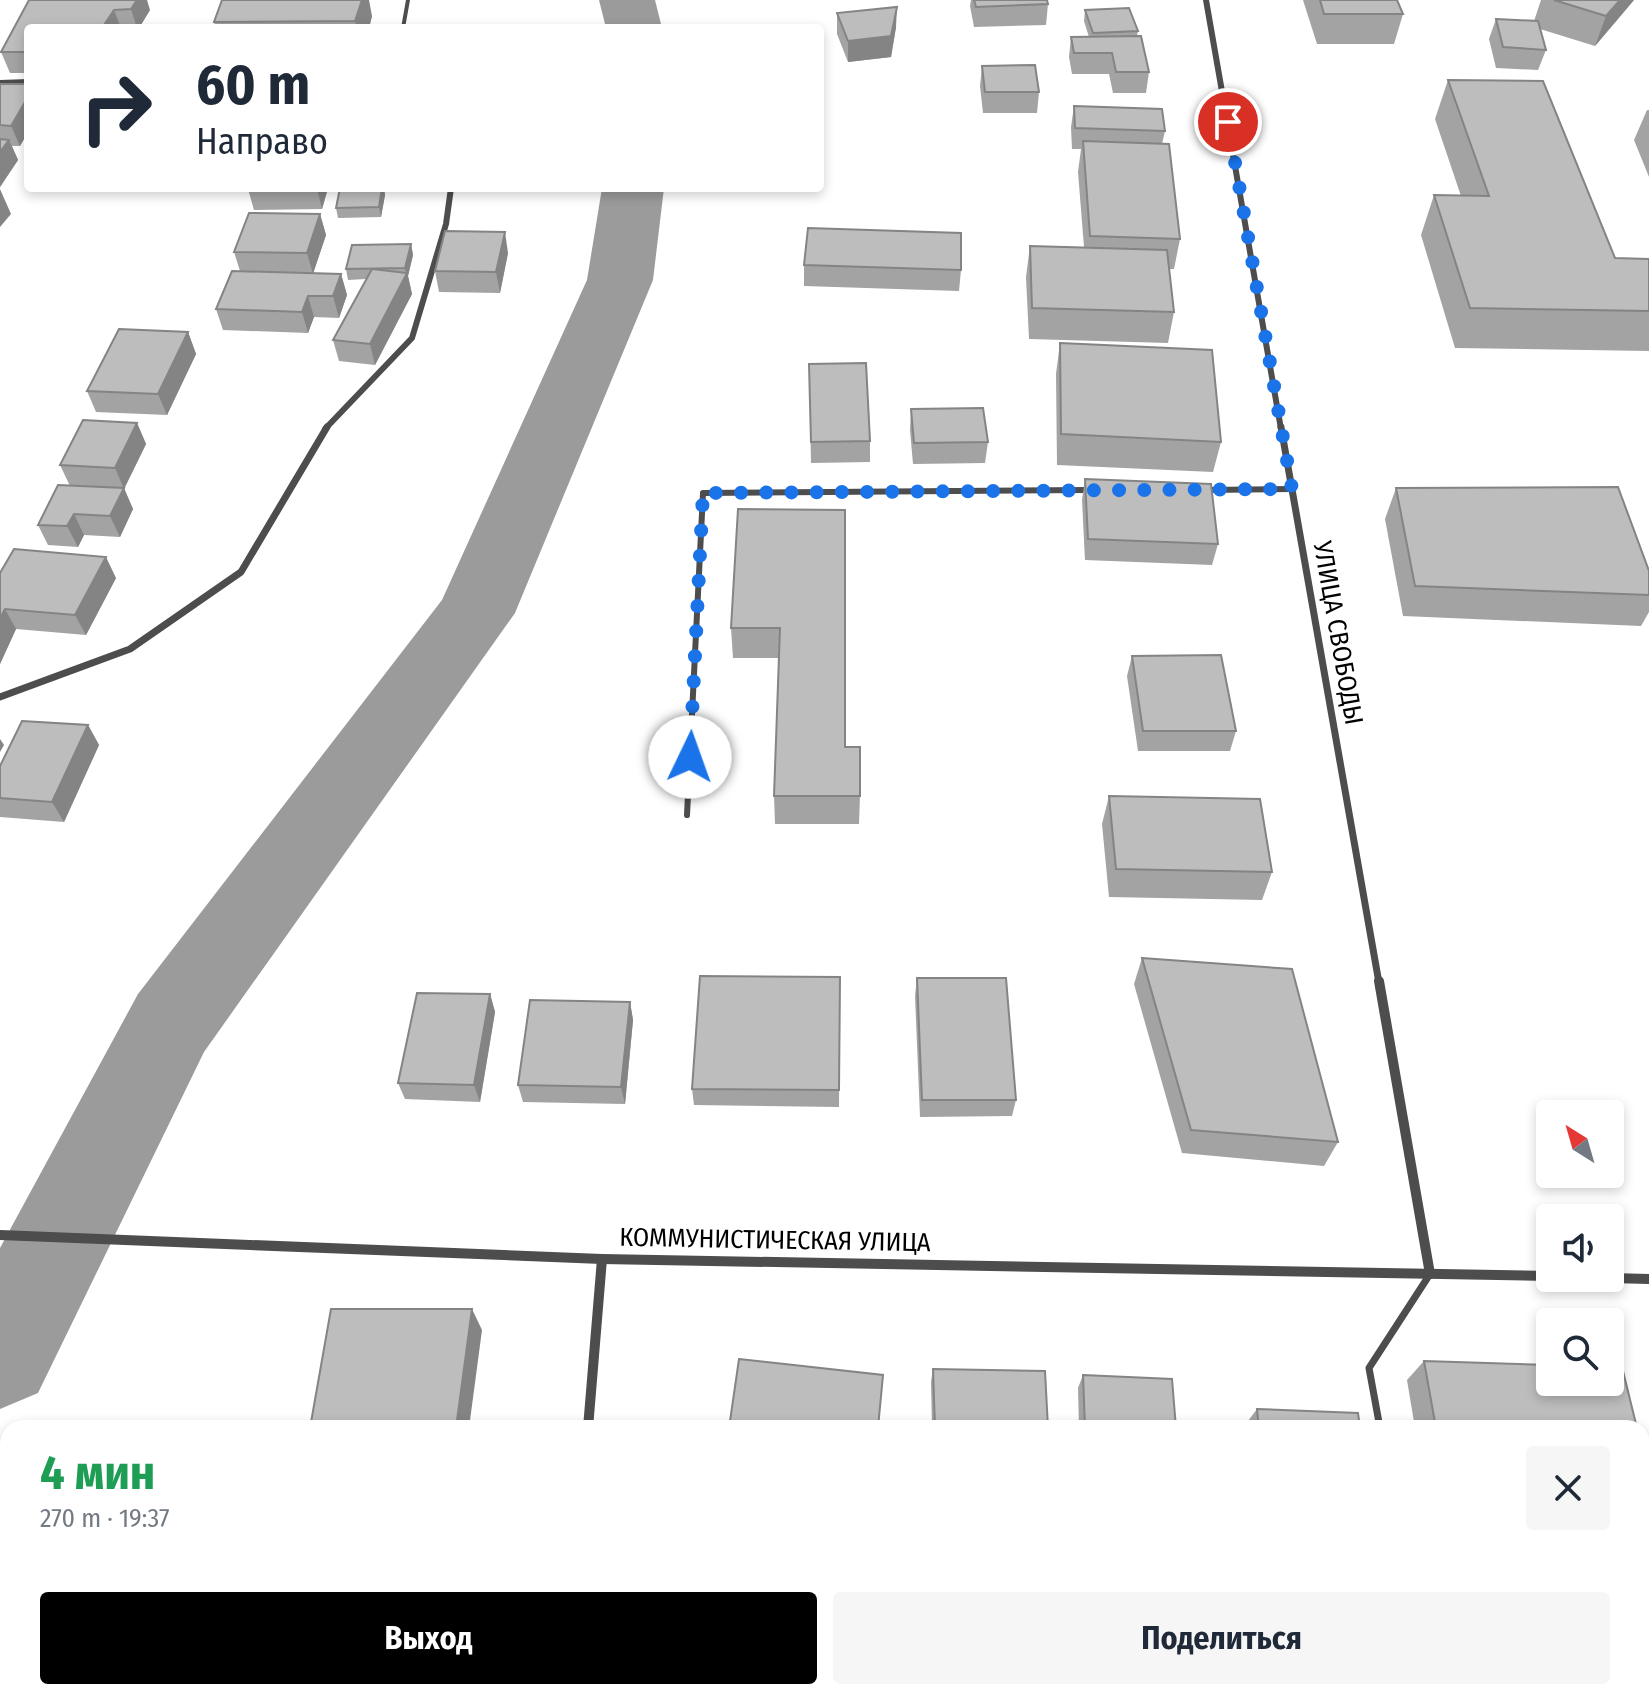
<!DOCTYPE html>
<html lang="ru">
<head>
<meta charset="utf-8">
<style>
	:root { --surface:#fff; --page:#f6f6f7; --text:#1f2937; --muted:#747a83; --accent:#000 }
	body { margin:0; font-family:"Fira Sans Condensed",sans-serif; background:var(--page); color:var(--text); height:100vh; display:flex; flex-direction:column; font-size:30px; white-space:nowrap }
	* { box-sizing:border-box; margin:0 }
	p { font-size:26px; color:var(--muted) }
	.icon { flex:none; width:44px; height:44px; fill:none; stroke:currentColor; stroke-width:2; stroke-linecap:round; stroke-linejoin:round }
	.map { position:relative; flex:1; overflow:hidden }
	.sheet { position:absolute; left:0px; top:1420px; width:1650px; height:280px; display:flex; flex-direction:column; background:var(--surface); border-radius:24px 24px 0 0; box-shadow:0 4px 12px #0003 }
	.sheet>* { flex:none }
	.banner { position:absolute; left:24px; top:24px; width:800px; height:168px; border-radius:8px; box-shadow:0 4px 12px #0003; background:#fff; color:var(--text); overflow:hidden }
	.needle { width:52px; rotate:323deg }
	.fabs { position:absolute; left:1536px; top:1100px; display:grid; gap:16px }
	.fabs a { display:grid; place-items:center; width:88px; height:88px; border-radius:8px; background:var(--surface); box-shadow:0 4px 12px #0003; font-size:40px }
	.pin { position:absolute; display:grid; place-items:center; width:68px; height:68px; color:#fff; margin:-34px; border:4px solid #fff; border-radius:50%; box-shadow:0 2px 8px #0007 }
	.me { position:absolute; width:88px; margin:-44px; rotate:3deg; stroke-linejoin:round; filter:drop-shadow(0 0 6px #0008) }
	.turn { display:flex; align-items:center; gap:28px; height:168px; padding:0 40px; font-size:36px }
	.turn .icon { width:104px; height:104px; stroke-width:2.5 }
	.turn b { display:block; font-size:56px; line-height:68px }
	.round { display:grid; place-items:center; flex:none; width:84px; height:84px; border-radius:8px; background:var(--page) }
	.summary { display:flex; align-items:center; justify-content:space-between; height:136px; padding:0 40px }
	h1 { font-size:48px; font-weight:700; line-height:60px; color:#1e9e55 }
	.action { display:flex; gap:16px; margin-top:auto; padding:16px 40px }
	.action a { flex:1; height:92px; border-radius:8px; background:var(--accent); color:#fff; font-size:32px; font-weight:700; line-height:92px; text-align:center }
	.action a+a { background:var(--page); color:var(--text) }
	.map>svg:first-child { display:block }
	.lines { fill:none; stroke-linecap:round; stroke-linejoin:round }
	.river { fill:#9b9b9b; fill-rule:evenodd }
	.lane-far2 { stroke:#4d4d4d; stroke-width:4 }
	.lane-far1 { stroke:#4d4d4d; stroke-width:6 }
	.lane { stroke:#4d4d4d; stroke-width:7 }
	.street-far2 { stroke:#4d4d4d; stroke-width:6 }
	.street-far1 { stroke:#4d4d4d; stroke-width:7 }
	.street { stroke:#4d4d4d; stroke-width:10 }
	.wall { fill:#a3a3a3 }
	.shaded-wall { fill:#848484 }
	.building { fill:#bdbdbd; stroke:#848484; stroke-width:2 }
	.route { stroke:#1a73e8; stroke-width:14; stroke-dasharray:0 25.2 }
	.labels { text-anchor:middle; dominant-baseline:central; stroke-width:6; stroke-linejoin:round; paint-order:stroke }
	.street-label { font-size:26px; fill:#000; stroke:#fff }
</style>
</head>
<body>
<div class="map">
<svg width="1649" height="1700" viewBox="0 0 1649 1700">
	<rect width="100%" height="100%" fill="#fff"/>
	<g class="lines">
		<g class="river">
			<path d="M 599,0 L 655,0 L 662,28 L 606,28 Z"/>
			<path d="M 602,188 L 664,188 L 653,280 L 515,613 L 204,1052 L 38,1393 L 0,1409 L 0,1248 L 138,994 L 442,600 L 587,280 Z"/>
		</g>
		<path class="lane-far2" d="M 403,28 L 408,0"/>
		<g class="lane-far1">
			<path d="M 1207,490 L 1292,489"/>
			<path d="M 687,815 L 703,493 L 1088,490"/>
		</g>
		<g class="lane">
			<path d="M 1380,1428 L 1369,1368 L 1430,1274"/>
			<path d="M 1497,1692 L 1503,1700"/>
		</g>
		<g class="street-far2">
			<path d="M 1206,0 L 1281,429"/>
			<path d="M 0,83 L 28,82"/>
			<path d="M 325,429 L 412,338 L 446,224 L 451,188"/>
		</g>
		<g class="street-far1">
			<path d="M 1281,427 L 1379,983"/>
			<path d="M 0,697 L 130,649 L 241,572 L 327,427"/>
		</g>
		<g class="street">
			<path d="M 1379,981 L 1430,1274"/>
			<path d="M 0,1235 L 602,1259 L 1550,1276"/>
			<path d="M 1610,1278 L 1649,1279"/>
			<path d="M 588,1428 L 602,1259"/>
			<path d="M 565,1700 L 566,1692"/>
		</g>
	</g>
	<g class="wall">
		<path d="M 29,0 L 150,10 L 139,28 L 28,28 L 28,73 L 10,73 L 1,52 Z"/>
		<path d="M 971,0 L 1047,0 L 1048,4 L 1046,25 L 974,27 L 970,6 Z"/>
		<path d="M 1303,0 L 1397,0 L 1403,14 L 1394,44 L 1317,44 Z"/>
		<path d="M 1541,0 L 1634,0 L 1595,46 L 1540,29 L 1546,50 L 1538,70 L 1496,68 L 1489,39 L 1496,19 L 1534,21 Z"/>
		<path d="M 1085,10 L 1138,31 L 1137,36 L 1149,72 L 1146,93 L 1113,93 L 1109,74 L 1072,74 L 1069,57 L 1071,37 L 1089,37 L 1084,21 Z"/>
		<path d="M 837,13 L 896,27 L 891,57 L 848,62 L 837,34 Z"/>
		<path d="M 372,16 L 369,28 L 216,28 L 214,22 Z"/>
		<path d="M 982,66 L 1039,92 L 1037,113 L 983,113 L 980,86 Z"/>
		<path d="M 1448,80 L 1615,258 L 1649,259 L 1649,351 L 1455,348 L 1421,235 L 1434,195 L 1461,196 L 1435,119 Z"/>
		<path d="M 0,84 L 28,84 L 28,132 L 20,146 L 12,146 L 18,160 L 0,187 Z"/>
		<path d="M 1074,106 L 1165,131 L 1162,144 L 1180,239 L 1174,269 L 1169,269 L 1174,312 L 1168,343 L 1029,339 L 1026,277 L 1030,246 L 1084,247 L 1078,172 L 1081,149 L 1072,149 L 1071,127 Z"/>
		<path d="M 1647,110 L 1649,110 L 1649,177 L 1634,140 Z"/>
		<path d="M 328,188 L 322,209 L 254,210 L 248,189 Z"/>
		<path d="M 340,188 L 384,188 L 385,195 L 381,217 L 338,218 L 336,208 Z"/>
		<path d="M 320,214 L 326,235 L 313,273 L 341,274 L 347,295 L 339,318 L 314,317 L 308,333 L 223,330 L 216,309 L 240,271 L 234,252 Z"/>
		<path d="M 411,244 L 413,255 L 408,276 L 412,294 L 375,365 L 339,361 L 333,340 L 366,279 L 348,280 L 346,269 Z"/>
		<path d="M 508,253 L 500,293 L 439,292 L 435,271 Z"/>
		<path d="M 804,265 L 961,270 L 959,291 L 804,286 Z"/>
		<path d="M 188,332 L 196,354 L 167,415 L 96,412 L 87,391 Z"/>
		<path d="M 1060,343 L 1221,442 L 1213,472 L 1057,465 L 1056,374 Z"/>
		<path d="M 809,364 L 870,441 L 870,462 L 811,463 Z"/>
		<path d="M 911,409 L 988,442 L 985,463 L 913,464 L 910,430 Z"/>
		<path d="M 137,423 L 146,444 L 124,489 L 133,509 L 120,537 L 84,535 L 78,547 L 48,545 L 38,525 L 70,486 L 60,465 Z"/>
		<path d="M 1085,479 L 1218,544 L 1212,565 L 1085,560 L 1082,500 Z"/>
		<path d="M 1396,488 L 1649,571 L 1649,612 L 1641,626 L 1403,616 L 1385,519 Z"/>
		<path d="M 738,509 L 845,747 L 860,796 L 859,824 L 775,824 L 774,796 L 779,658 L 733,658 L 731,628 Z"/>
		<path d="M 0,573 L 116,578 L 86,635 L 16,629 L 0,664 Z"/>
		<path d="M 1132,656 L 1236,731 L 1230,751 L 1138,751 L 1127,676 Z"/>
		<path d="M 88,725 L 99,745 L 64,822 L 0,817 L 0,766 Z"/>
		<path d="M 1109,796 L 1272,872 L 1262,900 L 1109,897 L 1102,824 Z"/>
		<path d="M 1142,958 L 1338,1142 L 1324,1166 L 1182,1153 L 1134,984 Z"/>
		<path d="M 840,977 L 839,1107 L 694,1105 L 692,1089 Z"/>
		<path d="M 917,978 L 1016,1100 L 1012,1116 L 920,1117 L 915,996 Z"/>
		<path d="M 490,994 L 495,1012 L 480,1102 L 405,1099 L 398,1083 Z"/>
		<path d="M 630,1002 L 633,1020 L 625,1104 L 523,1102 L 518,1085 Z"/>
		<path d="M 1424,1361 L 1637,1428 L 1415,1428 L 1407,1380 Z"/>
		<path d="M 933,1369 L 1048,1428 L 932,1428 L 931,1382 Z"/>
		<path d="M 1083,1375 L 1176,1428 L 1079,1428 L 1078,1388 Z"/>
		<path d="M 1257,1409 L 1360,1428 L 1249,1428 L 1248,1421 Z"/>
		<path d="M 1642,1448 L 1649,1477 L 1649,1544 L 1642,1548 Z"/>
		<path d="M 717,1696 L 848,1700 L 719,1700 Z"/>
	</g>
	<g class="shaded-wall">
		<path d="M 137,0 L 147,0 L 150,10 L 139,28 L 137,28 L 131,9 Z"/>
		<path d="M 362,0 L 369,0 L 372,16 L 369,28 L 357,28 L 355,21 Z"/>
		<path d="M 1620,0 L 1634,0 L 1595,46 L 1606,16 Z"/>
		<path d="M 897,7 L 896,27 L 891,57 L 848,62 L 848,41 Z"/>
		<path d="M 114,10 L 121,28 L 102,28 Z"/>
		<path d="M 28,97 L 28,132 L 20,146 L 11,126 Z"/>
		<path d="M 9,140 L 18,160 L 0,187 L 0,152 Z"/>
		<path d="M 317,188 L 328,188 L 322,209 Z"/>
		<path d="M 382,188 L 384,188 L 385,195 L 381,217 L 379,207 Z"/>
		<path d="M 0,189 L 11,214 L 0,227 Z"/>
		<path d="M 320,214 L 326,235 L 313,274 L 307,253 Z"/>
		<path d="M 505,232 L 508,253 L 500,293 L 496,272 Z"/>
		<path d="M 411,244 L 413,255 L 408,276 L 412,294 L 375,365 L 370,344 L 406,275 L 405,268 Z"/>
		<path d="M 341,274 L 347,295 L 339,318 L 333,296 Z"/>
		<path d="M 308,296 L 314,317 L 308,333 L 302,312 Z"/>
		<path d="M 188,332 L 196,354 L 167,415 L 158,394 Z"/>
		<path d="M 137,423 L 146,444 L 124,489 L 115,468 Z"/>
		<path d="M 124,488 L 133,509 L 120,537 L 110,516 Z"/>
		<path d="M 74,514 L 84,535 L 78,547 L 67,526 Z"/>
		<path d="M 106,557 L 116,578 L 86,635 L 75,615 Z"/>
		<path d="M 5,609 L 16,629 L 0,664 L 0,618 Z"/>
		<path d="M 88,725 L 99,745 L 64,822 L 52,802 Z"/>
		<path d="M 0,739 L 4,745 L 0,752 Z"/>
		<path d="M 490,994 L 495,1012 L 480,1102 L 474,1085 Z"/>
		<path d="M 630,1002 L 633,1020 L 625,1104 L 621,1087 Z"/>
		<path d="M 472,1309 L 482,1330 L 469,1428 L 456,1428 Z"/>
	</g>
	<g class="building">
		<path d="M 29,0 L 137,0 L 131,9 L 114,10 L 102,28 L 28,28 L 28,52 L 1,52 Z"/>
		<path d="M 222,0 L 362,0 L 355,21 L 214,22 Z"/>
		<path d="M 974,0 L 1047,0 L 1048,4 L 976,7 Z"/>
		<path d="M 1320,0 L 1397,0 L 1403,14 L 1324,14 Z"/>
		<path d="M 1554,0 L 1620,0 L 1606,16 Z"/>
		<path d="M 897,7 L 891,36 L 848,41 L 837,13 Z"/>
		<path d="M 1129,8 L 1138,31 L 1093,33 L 1085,10 Z"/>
		<path d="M 1496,19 L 1538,21 L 1546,50 L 1503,47 Z"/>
		<path d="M 1141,36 L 1149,72 L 1116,72 L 1112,53 L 1074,53 L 1071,37 Z"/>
		<path d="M 1035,65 L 1039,92 L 985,92 L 982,66 Z"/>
		<path d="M 1448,80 L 1543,81 L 1615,258 L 1649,259 L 1649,311 L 1470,308 L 1434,195 L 1489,196 Z"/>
		<path d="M 0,84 L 28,84 L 28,97 L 11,126 L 0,125 Z"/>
		<path d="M 1074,106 L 1162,109 L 1165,131 L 1075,128 Z"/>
		<path d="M 0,139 L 9,140 L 0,152 Z"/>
		<path d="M 1083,141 L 1169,144 L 1180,239 L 1090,236 Z"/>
		<path d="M 248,188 L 317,188 L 248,189 Z"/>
		<path d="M 340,188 L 382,188 L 379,207 L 336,208 Z"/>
		<path d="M 249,213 L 320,214 L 307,253 L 234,252 Z"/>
		<path d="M 808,228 L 961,233 L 961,270 L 804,265 Z"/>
		<path d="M 445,231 L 505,232 L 496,272 L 435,271 Z"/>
		<path d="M 411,244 L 405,268 L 346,269 L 352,245 Z"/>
		<path d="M 1030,246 L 1167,250 L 1174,312 L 1032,308 Z"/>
		<path d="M 372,269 L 407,273 L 370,344 L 333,340 Z"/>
		<path d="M 232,271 L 341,274 L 333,296 L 308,296 L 302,312 L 216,309 Z"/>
		<path d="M 119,329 L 188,332 L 158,394 L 87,391 Z"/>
		<path d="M 1060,343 L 1212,350 L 1221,442 L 1061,434 Z"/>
		<path d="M 866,363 L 870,441 L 811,442 L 809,364 Z"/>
		<path d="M 983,408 L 988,442 L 914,443 L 911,409 Z"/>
		<path d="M 83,420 L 137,423 L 115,468 L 60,465 Z"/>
		<path d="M 1085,479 L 1211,484 L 1218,544 L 1088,539 Z"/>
		<path d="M 58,485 L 124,488 L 110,516 L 74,514 L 67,526 L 38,525 Z"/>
		<path d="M 1618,487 L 1649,571 L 1649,595 L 1415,586 L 1396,488 Z"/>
		<path d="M 738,509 L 845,510 L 845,747 L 860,747 L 860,796 L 774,796 L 780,628 L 731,628 Z"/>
		<path d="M 14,549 L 106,557 L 75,615 L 5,609 L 0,618 L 0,573 Z"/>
		<path d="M 1221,655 L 1236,731 L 1143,731 L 1132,656 Z"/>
		<path d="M 22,721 L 88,725 L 52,802 L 0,798 L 0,766 Z"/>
		<path d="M 1109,796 L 1260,799 L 1272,872 L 1116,869 Z"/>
		<path d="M 1142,958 L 1292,969 L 1338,1142 L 1191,1130 Z"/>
		<path d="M 700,976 L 840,977 L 839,1090 L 692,1089 Z"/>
		<path d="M 917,978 L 1006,978 L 1016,1100 L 922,1100 Z"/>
		<path d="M 417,993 L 490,994 L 474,1085 L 398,1083 Z"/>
		<path d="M 530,1000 L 630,1002 L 621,1087 L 518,1085 Z"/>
		<path d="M 331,1309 L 472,1309 L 456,1428 L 310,1428 Z"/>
		<path d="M 739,1359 L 883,1375 L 878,1428 L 729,1428 Z"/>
		<path d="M 1424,1361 L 1550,1365 L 1550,1382 L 1610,1382 L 1610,1366 L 1622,1367 L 1637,1428 L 1436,1428 Z"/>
		<path d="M 933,1369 L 1045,1371 L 1048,1428 L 935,1428 Z"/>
		<path d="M 1083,1375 L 1172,1379 L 1176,1428 L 1085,1428 Z"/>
		<path d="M 1257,1409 L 1358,1413 L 1360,1428 L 1259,1428 Z"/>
		<path d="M 1642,1448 L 1649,1477 L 1649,1534 L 1642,1534 Z"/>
		<path d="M 718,1692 L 848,1692 L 848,1700 L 788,1700 L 717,1696 Z"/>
	</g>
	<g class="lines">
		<path class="route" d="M 690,757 L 703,493 L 1292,489 L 1228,122"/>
	</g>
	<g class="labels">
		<g class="street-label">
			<text transform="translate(1338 633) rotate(80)">УЛИЦА СВОБОДЫ</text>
			<text transform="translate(775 1240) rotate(1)">КОММУНИСТИЧЕСКАЯ УЛИЦА</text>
		</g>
	</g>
</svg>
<div class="fabs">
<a><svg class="needle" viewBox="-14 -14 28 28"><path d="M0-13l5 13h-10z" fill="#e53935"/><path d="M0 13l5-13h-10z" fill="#747a83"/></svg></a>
<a><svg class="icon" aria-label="sound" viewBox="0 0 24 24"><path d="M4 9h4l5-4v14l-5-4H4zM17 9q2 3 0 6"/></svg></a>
<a><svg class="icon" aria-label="search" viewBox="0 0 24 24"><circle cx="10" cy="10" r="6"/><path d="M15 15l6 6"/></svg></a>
</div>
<div class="pin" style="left:1228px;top:122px;background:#d93025"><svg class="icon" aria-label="arrive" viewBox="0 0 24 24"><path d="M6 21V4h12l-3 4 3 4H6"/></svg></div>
<svg class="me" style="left:690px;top:757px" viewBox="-20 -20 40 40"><circle r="19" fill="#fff"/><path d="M0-13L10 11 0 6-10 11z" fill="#1a73e8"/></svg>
<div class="banner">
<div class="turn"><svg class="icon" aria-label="right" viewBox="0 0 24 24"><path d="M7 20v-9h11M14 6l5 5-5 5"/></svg><div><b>60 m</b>Направо</div></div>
</div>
<section class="sheet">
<div class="summary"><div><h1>4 мин</h1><p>270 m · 19:37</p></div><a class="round"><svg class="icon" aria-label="close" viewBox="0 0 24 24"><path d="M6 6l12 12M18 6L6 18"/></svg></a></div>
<div class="action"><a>Выход</a><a>Поделиться</a></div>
</section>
</div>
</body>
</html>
